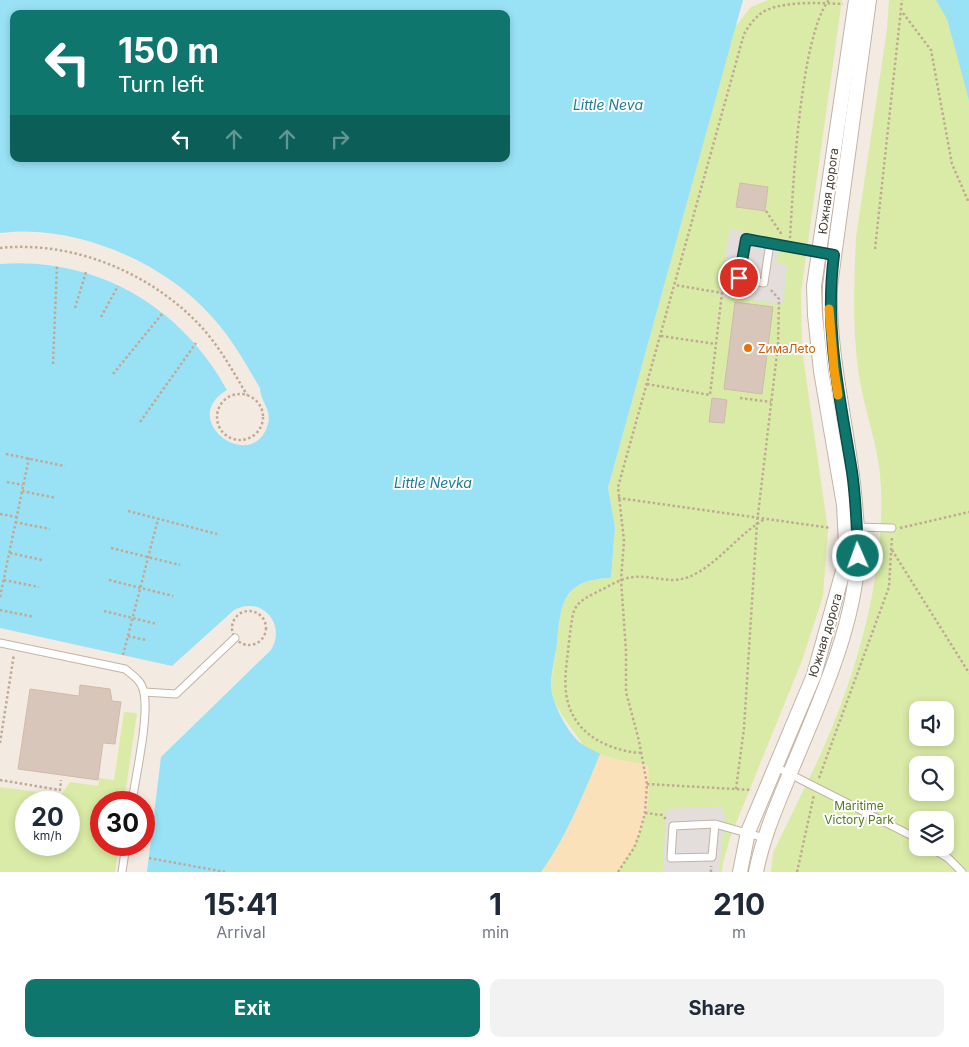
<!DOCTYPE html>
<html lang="en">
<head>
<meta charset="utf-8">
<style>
	:root { --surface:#fff; --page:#f2f2f3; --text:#1f2937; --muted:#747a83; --accent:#0f766e }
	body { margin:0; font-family:Inter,sans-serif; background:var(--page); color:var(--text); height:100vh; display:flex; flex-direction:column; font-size:19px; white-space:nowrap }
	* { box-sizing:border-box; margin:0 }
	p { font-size:16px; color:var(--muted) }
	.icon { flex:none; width:28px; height:28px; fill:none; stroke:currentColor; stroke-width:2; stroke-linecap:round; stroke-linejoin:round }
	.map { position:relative; height:872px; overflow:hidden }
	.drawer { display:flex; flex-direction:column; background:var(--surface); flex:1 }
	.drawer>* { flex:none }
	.top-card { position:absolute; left:10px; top:10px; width:500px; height:152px; border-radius:10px; box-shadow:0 2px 8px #0003; background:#0f766e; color:#fff; overflow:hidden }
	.fabs { position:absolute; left:909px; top:701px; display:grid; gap:10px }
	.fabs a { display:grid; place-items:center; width:45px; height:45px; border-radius:10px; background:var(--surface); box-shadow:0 2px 8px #0003; font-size:25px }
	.speed { position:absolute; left:15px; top:791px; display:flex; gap:10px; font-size:25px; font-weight:700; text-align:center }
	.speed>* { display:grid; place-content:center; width:65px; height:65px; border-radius:50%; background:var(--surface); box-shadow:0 2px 8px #0003; line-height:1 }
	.speed small { font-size:12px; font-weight:400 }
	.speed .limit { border:8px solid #d22; background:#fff; color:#111 }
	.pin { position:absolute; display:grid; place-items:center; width:42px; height:42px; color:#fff; margin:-21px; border:2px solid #fff; border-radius:50%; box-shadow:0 1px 5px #0007 }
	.me { position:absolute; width:55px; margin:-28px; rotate:358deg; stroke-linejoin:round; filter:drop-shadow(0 0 4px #0008) }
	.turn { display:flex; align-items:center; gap:18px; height:105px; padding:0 25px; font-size:22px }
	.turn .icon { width:65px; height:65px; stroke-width:2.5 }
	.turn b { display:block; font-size:35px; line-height:42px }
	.lanes { display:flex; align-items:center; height:48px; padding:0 25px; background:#0003; justify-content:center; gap:25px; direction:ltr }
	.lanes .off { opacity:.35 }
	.eta { display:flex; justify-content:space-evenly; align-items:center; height:85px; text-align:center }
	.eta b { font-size:30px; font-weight:700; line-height:35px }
	.cta { display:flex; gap:10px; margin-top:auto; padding:10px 25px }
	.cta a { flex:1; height:58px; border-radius:10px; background:var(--accent); color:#fff; font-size:20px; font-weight:700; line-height:58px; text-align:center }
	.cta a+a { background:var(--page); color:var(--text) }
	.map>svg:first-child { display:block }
	.green { fill:#daeba7; fill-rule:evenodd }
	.sand { fill:#fbe1ba }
	.parking { fill:#e3dedc }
	.water { fill:#99e2f5; fill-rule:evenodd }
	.building { fill:#d8c6ba; stroke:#d0baaa }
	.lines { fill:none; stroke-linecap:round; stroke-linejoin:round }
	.service-casing { stroke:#c2b3a7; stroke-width:9 }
	.minor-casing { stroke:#c2b3a7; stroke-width:16 }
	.path { stroke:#c2a995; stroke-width:2.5; stroke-dasharray:2.5 2.5; stroke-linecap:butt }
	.service { stroke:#fff; stroke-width:7 }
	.minor { stroke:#fff; stroke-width:14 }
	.route-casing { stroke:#0a4d48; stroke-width:12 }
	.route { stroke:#0f766e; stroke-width:9 }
	.slow { stroke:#f59e0b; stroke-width:9 }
	.food-dot { fill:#e8710a; stroke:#fff; stroke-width:2 }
	.labels { text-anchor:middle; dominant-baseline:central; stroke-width:4; stroke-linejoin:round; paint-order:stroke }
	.street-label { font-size:12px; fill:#453a32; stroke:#fff }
	.food-label { font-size:12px; fill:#c56008; stroke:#fff; text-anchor:start }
	.park-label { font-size:12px; fill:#557a22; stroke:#fff }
	.water-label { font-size:14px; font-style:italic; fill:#207b97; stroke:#fff }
</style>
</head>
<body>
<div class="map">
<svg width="969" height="872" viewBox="0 0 969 872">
	<rect width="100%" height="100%" fill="#f3ebe2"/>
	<g class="green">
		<path d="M 768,0 L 842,0 L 801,292 L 802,349 L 828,530 L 823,596 L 803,658 L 730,838 L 723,863 L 722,872 L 541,872 C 551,856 579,816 582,799 C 583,790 585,749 581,742 C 571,726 557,713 552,693 C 550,681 554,664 556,652 C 561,610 558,580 611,578 L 615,527 L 608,488 L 735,27 L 751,7 Z"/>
		<path d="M 889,0 L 969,0 L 969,872 L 771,872 L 773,853 C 792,812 814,772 831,730 C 862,654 884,570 881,488 C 880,450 865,413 859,376 C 852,330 854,283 856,237 L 887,29 ZM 918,710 L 945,710 L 945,738 L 918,738 ZM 918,765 L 945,765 L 945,792 L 918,792 ZM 918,820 L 945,820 L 945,848 L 918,848 Z"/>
		<path d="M 124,712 L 137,713 L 124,802 L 101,802 L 101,845 L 119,845 L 115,872 L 0,872 L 0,787 L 61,795 L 70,782 L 98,786 L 99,778 L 114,780 ZM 26,802 L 69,802 L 69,845 L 26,845 Z"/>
	</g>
	<path class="sand" d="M 600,754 L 616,759 L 648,765 C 652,811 644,835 617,872 L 541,872 C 567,836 583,795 600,754 Z"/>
	<g class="parking">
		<path d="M 730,229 L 779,240 L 776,263 L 787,265 L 783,304 L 718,296 Z"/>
		<path d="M 722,807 L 725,817 L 719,871 L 663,872 L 666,809 Z"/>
	</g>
	<g class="water">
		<path d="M 0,0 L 743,0 L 608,488 L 615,527 L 611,578 C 562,580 561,603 557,644 C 555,659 549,679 552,693 C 556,710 569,735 583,745 C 588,748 595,751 600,754 C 583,795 567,836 541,872 L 147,872 L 161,757 L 271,650 C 287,624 261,595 234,610 L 172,666 L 0,628 L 0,264 C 96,257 181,306 227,390 C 176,420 253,476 268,424 C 272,409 260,401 260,388 C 246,364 232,339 213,318 C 165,262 74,223 0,233 ZM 14,14 L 506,14 L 506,159 L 14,159 Z"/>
		<path d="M 936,0 L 969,0 L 969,100 L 947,19 Z"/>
	</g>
	<g class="building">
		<path d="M 740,183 L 768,187 L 765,211 L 736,207 Z"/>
		<path d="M 735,302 L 773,307 L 762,394 L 724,389 Z"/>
		<path d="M 712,398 L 727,400 L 724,423 L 709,422 Z"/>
		<path d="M 80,685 L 110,689 L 112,701 L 121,702 L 115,744 L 103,743 L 98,780 L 18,769 L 30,689 L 79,696 Z"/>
	</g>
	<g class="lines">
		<g class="service-casing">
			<g id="service">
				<path d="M 770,243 L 764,283 L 739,278 L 746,239 L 834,255"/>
				<path d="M 855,527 L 892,528"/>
				<path d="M 0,643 L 125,669 C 134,676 142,681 144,693 C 149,717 136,775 132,802"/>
				<path d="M 144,692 L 176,694 L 235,638"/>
				<path d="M 774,766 L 918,839"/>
				<path d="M 715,824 L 712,857 L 671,858 L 673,826 L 715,824 L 764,838"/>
				<path d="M 931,848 L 948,858 L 962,872"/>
				<path d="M 122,872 L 126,845"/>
			</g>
		</g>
		<g class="minor-casing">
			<g id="minor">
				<path d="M 740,872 L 748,832 L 814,675 L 845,564 L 846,544 L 844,505 L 821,371 L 815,315 L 814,286 L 856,0"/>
				<path d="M 756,872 C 762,841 774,812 786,783 C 815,711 853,635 858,556 C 859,539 856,521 855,503 C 849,430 828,360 830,286 L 869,0"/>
			</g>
		</g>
		<g class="path">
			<path d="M 903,13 L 931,50 L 952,164 L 969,203"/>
			<path d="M 766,211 L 782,235"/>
			<path d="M 790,238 C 793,188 800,36 829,0"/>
			<path d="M 0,248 C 75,240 156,275 205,331 C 222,351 234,373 247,395"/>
			<path d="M 875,249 L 902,0"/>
			<path d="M 771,290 L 779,299 L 778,345"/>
			<path d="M 75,308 L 86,272"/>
			<path d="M 101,317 L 118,286"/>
			<path d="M 661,336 L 716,344"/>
			<path d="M 53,364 L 57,265"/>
			<path d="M 113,374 L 162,314"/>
			<path d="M 647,384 L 710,395 L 722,293 L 675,285"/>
			<circle cx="240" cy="417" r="23"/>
			<path d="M 740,398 L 771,402"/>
			<path d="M 140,422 L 196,343"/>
			<path d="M 6,454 L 65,466"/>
			<path d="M 7,482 L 23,485"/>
			<path d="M 22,491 L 56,498"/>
			<path d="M 618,498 L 831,528"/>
			<path d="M 128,511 L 217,534"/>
			<path d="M 0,514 L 17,517"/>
			<path d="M 15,522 L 50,529"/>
			<path d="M 900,528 L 969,512"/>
			<path d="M 111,548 L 180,565"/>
			<path d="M 892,550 L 969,673"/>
			<path d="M 10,553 L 42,560"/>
			<path d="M 4,580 L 39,587"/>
			<path d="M 109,580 L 173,596"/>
			<path d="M 0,597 L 29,458"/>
			<path d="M 0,610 L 34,617"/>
			<circle cx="249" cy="628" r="17"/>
			<path d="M 104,611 L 157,624"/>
			<path d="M 128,636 L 146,640"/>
			<path d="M 123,655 L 158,519"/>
			<path d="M 0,743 L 14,654"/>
			<path d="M 641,753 C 612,751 579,737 569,706 C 562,685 567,664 569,642 C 574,603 571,605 605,588 C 614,583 623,578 634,577 C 657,575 673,587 697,573 C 722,559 740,533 765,519"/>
			<path d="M 819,778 L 889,587 L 892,536"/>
			<path d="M 0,780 L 60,790 L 61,780"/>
			<path d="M 647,784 L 752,790"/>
			<path d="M 736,789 L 744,728 L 757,523 L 778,345 L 805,347"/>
			<path d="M 645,813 L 662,815 L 667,820"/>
			<path d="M 149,858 L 225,872"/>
			<path d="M 618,872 L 634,848 L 639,835 L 645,813 L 647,784 L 639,741 L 626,692 L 626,651 L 621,580 L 624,541 L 618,487 L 744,34 C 748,27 753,20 759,15 C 776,0 820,3 843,4"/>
			<path d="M 711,872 L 711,866"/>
			<path d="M 797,872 L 814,795"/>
		</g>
		<use href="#service" class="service"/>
		<use href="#minor" class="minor"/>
	</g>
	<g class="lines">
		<g class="route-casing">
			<path id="route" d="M 739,278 L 746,239 L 834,255 C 824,331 840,397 852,472 C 856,499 857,528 858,556"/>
		</g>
		<use href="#route" class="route"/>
		<path class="slow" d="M 829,309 L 834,369 L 838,395"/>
	</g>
	<circle class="food-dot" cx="748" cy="348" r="5"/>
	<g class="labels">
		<g class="street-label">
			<text transform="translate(828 191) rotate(-82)">Южная дорога</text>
			<text transform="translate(825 635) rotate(-73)">Южная дорога</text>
		</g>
		<g class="food-label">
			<text x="758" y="348">ZимаЛеtо</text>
		</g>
		<g class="park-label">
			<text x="859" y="805">Maritime<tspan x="859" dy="14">Victory Park</tspan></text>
		</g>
		<g class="water-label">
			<text x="608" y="104">Little Neva</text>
			<text x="433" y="482">Little Nevka</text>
		</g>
	</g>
</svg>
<div class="fabs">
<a><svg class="icon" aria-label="sound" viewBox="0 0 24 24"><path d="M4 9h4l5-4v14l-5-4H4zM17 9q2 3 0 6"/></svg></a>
<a><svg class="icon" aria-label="search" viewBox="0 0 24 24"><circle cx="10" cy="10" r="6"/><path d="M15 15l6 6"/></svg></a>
<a><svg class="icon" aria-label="layers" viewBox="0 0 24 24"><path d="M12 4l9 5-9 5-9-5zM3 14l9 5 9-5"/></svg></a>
</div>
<div class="speed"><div>20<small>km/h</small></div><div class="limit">30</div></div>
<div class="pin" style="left:739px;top:278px;background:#d93025"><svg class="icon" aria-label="arrive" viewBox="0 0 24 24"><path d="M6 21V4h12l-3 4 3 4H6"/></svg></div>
<svg class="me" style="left:858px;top:556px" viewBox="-20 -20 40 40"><circle r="17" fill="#0f766e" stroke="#fff" stroke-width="3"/><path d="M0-11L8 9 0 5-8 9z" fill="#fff"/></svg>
<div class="top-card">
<div class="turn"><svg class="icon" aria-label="left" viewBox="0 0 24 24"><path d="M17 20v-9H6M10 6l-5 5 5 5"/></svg><div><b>150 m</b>Turn left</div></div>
<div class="lanes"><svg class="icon" aria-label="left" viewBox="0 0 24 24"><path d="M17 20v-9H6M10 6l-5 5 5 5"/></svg><svg class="icon off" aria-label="ahead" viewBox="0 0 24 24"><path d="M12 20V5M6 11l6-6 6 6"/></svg><svg class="icon off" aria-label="ahead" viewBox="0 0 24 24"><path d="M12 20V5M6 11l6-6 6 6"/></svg><svg class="icon off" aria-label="right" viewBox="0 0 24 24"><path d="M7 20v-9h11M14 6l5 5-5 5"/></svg></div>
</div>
</div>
<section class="drawer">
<div class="eta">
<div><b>15:41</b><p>Arrival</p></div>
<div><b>1</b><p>min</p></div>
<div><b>210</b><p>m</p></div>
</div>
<div class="cta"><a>Exit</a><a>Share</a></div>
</section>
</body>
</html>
